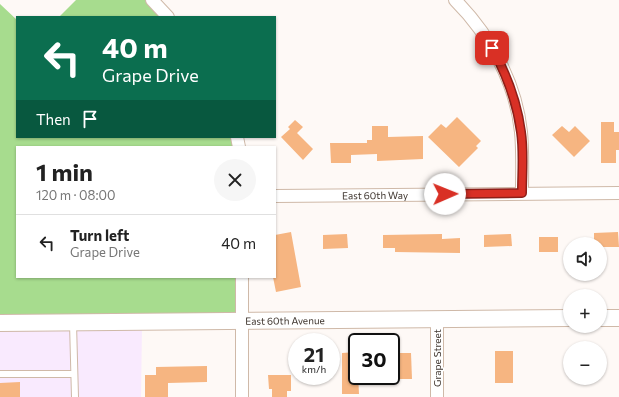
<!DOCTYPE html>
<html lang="en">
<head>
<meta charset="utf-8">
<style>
	:root { --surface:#fff; --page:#f6f6f6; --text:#222; --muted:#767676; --line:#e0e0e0 }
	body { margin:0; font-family:Commissioner,sans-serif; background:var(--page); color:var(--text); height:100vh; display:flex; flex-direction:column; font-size:15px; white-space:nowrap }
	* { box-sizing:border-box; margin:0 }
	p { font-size:13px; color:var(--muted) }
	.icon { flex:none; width:22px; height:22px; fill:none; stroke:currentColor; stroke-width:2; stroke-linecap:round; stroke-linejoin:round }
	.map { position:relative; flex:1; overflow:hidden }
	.side { position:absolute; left:16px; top:146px; width:260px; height:132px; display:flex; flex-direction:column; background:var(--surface); border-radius:0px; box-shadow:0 1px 3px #0004 }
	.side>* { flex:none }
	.banner { position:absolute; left:16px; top:16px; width:260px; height:122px; border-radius:0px; box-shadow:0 1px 3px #0004; background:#0b6e4f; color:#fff; overflow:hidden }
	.buttons { position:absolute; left:563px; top:237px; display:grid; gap:8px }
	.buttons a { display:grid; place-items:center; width:44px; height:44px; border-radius:50%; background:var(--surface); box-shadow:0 1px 3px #0004; font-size:20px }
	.speed { position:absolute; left:288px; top:333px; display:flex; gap:8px; font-size:20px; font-weight:700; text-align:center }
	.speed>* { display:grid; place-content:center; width:52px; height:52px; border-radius:50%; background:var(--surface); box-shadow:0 1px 3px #0004; line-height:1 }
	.speed small { font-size:10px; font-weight:400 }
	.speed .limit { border:2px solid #111; border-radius:6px; background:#fff; color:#111 }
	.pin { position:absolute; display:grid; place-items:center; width:34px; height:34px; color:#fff; margin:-17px; border-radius:8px; box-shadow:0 2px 6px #0006 }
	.me { position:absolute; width:44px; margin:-22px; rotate:89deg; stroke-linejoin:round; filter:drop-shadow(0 0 3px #0008) }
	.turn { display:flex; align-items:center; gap:14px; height:84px; padding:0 20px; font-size:18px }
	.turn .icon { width:52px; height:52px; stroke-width:2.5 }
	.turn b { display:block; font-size:28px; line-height:34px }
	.then { display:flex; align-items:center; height:38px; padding:0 20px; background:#0003; gap:8px; font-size:15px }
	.round { display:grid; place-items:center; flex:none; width:42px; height:42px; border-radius:21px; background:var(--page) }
	.overview { display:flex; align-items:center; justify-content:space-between; height:68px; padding:0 20px }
	h1 { font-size:24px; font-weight:700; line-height:30px }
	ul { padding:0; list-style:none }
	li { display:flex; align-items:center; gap:12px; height:56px; padding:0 20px; border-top:1px solid var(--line) }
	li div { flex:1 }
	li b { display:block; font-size:15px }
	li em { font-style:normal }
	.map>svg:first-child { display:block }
	.commercial { fill:#f9eafe }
	.green { fill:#a7dc8e }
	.building { fill:#f6b581 }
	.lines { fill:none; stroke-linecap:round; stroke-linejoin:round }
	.lane-casing { stroke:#cfb9a8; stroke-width:8 }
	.street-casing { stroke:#cfb9a8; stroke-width:14 }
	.secondary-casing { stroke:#cfb9a8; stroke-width:18 }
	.lane { stroke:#fff; stroke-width:6 }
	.street { stroke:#fff; stroke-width:12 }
	.secondary { stroke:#fff; stroke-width:16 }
	.route-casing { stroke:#8d1f18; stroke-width:10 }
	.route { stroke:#d93025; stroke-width:7 }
	.labels { text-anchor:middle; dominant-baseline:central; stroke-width:3; stroke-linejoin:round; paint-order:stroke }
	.street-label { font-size:10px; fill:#3e352e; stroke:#fff }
</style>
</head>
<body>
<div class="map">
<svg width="619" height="397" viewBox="0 0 619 397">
	<rect width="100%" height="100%" fill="#fef9f6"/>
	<path class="commercial" d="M 0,325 L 142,327 L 141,397 L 0,397 Z"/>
	<g class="green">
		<path d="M 76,0 L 152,0 L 168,17 L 59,17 Z"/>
		<path d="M 0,4 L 17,20 L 17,137 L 237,137 L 239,147 L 17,147 L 17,277 L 242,277 L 242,321 L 0,323 Z"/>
	</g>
	<g class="building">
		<path d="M 457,117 L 481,141 L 476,146 L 478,148 L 459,167 L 428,137 L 441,124 L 446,128 Z"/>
		<path d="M 295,120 L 303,127 L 297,133 L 313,149 L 303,160 L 281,137 L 290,129 L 288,127 Z"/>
		<path d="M 601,122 L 614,122 L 614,132 L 619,132 L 619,150 L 616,150 L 616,163 L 601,163 Z"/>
		<path d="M 372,126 L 388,126 L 388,137 L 423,136 L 423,159 L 377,161 L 377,154 L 351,155 L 351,163 L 331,163 L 330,143 L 367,143 L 367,140 L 372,140 Z"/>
		<path d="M 562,126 L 569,132 L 575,126 L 590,141 L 574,157 L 552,135 Z"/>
		<path d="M 291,232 L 301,287 L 276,292 L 273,277 L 275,277 L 275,235 Z"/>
		<path d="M 618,232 L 619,247 L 600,247 L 600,244 L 594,244 L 594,233 Z"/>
		<path d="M 347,234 L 348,248 L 323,249 L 323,235 Z"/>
		<path d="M 442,234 L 442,239 L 460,238 L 460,253 L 395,252 L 395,248 L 383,248 L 383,235 Z"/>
		<path d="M 511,234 L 512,246 L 484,247 L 484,235 Z"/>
		<rect x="539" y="237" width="19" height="15"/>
		<rect x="495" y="351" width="18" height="32"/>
		<path d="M 357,352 L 359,394 L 342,394 L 342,353 Z"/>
		<path d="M 391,353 L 411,353 L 412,379 L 391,379 Z"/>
		<path d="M 207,366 L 207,382 L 168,383 L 168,397 L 145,397 L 145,375 L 156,375 L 156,367 Z"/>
		<path d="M 268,375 L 291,375 L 291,391 L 287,391 L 287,397 L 272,397 L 272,389 L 269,389 Z"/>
		<path d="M 20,382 L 20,397 L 0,397 L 0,383 Z"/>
	</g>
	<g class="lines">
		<g class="lane-casing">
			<g id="lane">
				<path d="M 73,323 L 75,397"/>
				<path d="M 0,374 L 74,374"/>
			</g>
		</g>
		<g class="street-casing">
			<g id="street">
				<path d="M 152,0 L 168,17"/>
				<path d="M 455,0 C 490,35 516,83 521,132 C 523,152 522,173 522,193"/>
				<path d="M 237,137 L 239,147"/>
				<path id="s1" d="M 275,196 L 619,193"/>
				<path d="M 242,277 L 242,397"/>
				<path d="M 437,319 L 437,397"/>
			</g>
		</g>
		<g class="secondary-casing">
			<g id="secondary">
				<path d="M 600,318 L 619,318"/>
				<path id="s2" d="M 0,323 L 570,318"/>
			</g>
		</g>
		<use href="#lane" class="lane"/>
		<use href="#street" class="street"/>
		<use href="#secondary" class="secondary"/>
	</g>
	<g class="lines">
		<g class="route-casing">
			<path id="route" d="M 445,194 L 522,193 C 522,173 524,152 521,132 C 517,102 506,73 492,48"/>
		</g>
		<use href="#route" class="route"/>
	</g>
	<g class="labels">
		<g class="street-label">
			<text stroke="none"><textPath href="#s1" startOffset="100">East 60th Way</textPath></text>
			<text stroke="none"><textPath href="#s2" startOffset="285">East 60th Avenue</textPath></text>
			<text transform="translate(437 358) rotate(-90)">Grape Street</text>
		</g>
	</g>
</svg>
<div class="buttons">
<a><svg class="icon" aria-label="sound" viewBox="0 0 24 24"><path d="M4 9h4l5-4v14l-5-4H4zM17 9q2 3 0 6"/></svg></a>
<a>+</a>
<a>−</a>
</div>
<div class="speed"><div>21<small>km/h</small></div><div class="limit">30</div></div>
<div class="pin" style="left:492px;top:48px;background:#d93025"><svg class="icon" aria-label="arrive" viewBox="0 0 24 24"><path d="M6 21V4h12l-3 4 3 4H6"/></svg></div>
<svg class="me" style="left:445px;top:194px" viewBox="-20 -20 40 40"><circle r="19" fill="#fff"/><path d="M0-13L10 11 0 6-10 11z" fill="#d93025"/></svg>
<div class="banner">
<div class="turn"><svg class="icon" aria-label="left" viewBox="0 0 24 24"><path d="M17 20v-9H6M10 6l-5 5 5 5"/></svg><div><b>40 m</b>Grape Drive</div></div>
<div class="then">Then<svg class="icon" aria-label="arrive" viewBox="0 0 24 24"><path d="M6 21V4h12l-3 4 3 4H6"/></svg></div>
</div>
<section class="side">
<div class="overview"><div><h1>1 min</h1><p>120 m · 08:00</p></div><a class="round"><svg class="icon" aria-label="close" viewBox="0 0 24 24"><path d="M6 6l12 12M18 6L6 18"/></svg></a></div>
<ul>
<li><svg class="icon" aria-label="left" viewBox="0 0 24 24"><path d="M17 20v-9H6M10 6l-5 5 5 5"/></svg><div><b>Turn left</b><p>Grape Drive</p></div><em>40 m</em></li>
</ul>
</section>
</div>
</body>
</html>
